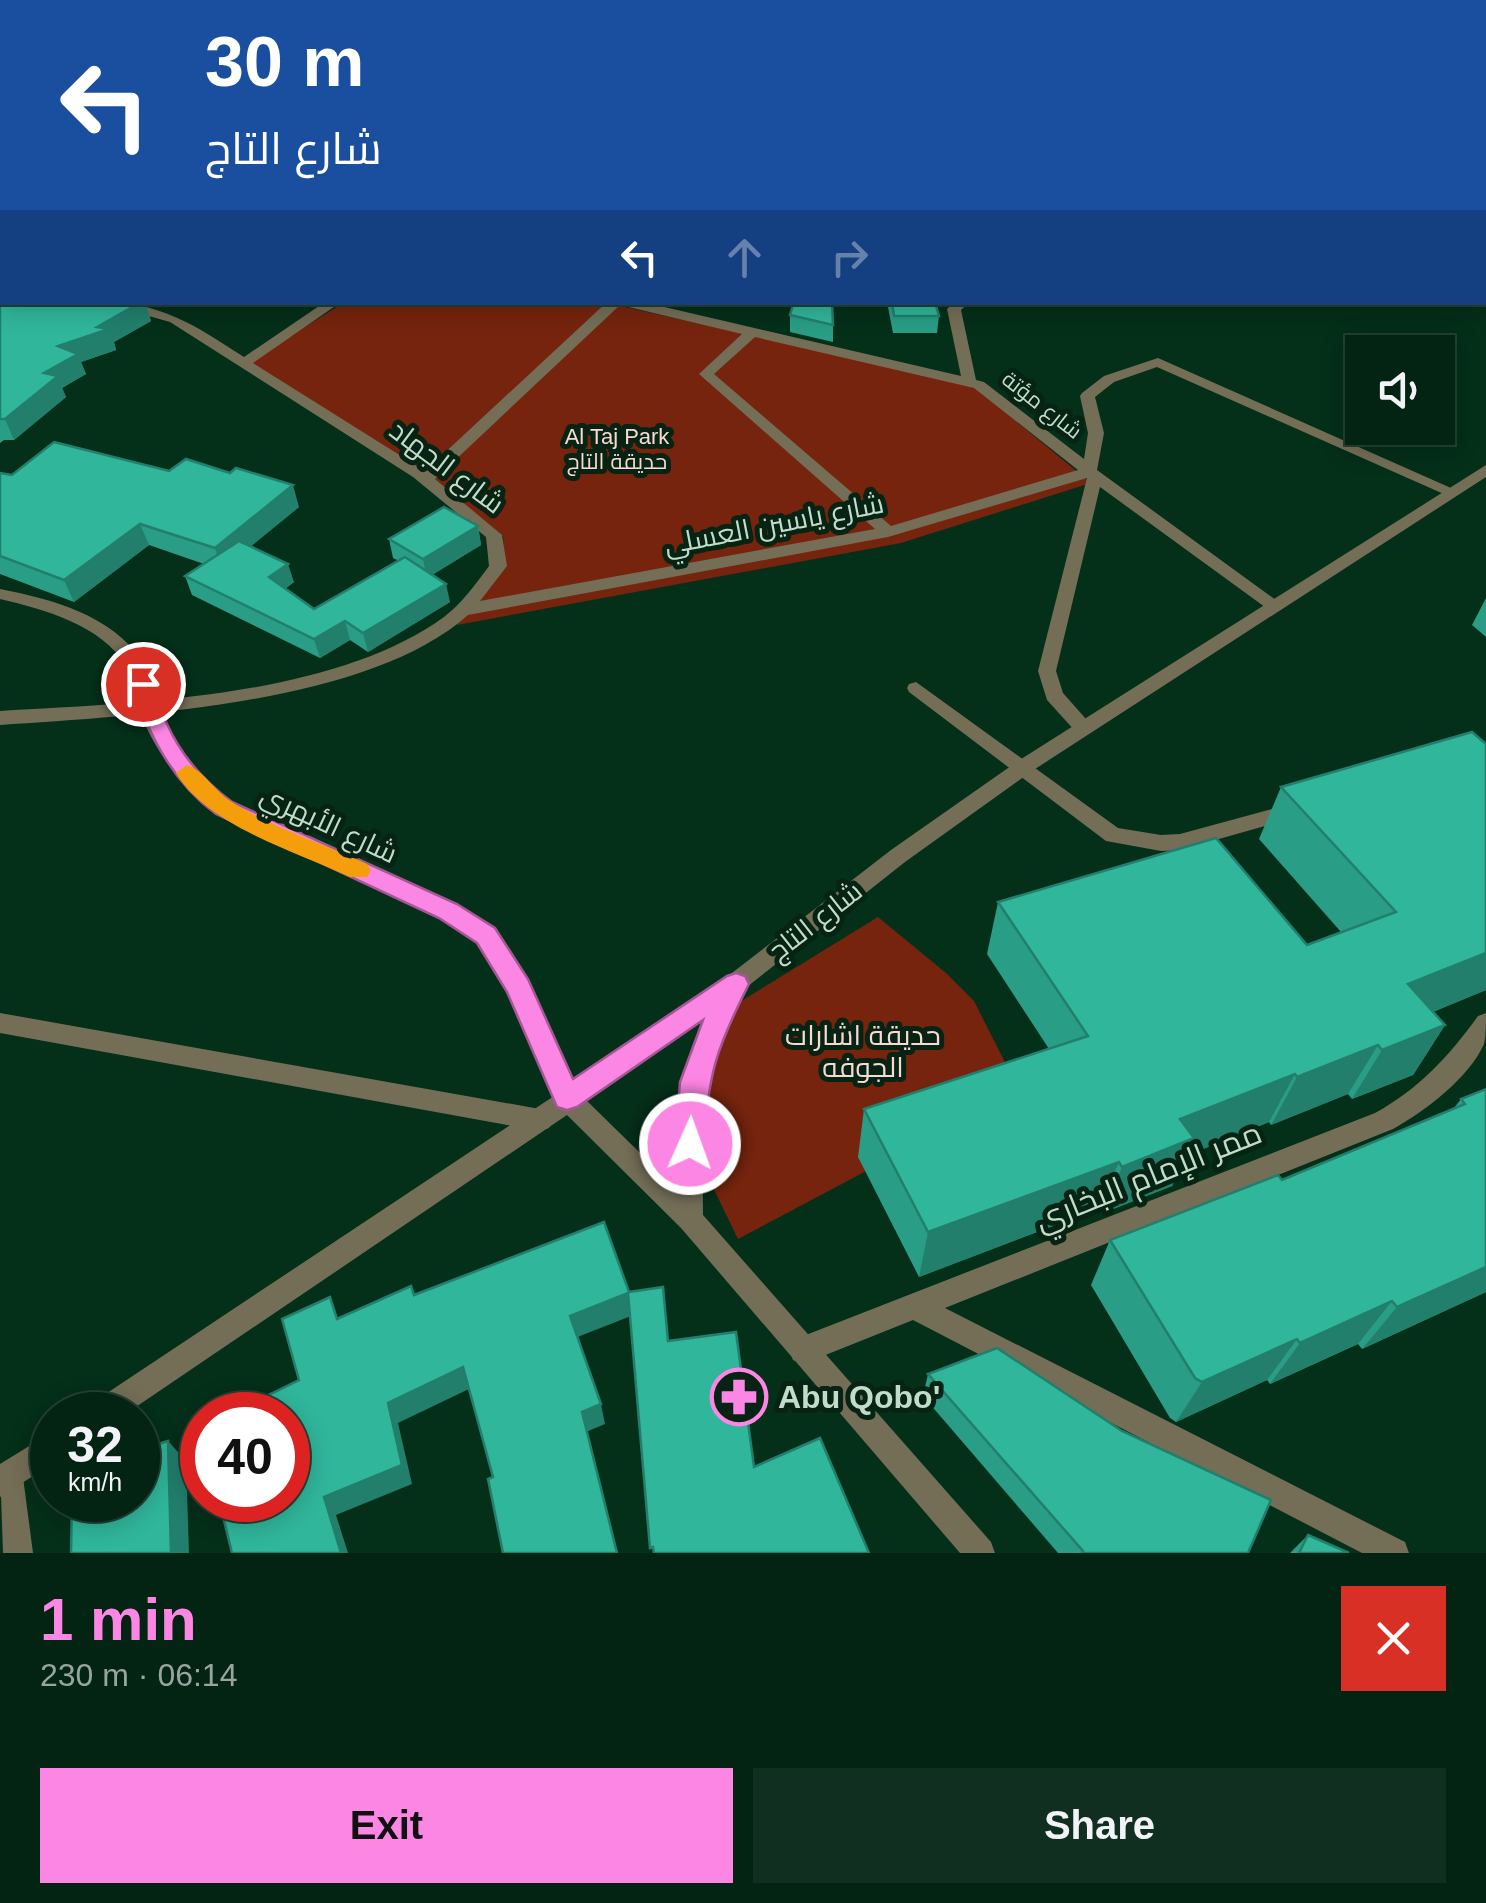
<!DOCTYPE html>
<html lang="en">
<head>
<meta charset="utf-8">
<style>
	:root { --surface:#032313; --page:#112f21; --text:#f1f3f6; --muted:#97a4a0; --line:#244033; --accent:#fc86e3 }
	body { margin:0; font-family:Helvetica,Cairo,sans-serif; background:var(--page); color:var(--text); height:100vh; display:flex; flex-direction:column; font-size:38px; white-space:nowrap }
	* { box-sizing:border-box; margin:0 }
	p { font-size:32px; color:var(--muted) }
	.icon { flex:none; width:55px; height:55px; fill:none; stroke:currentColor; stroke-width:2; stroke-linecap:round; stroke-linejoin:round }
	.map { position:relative; height:1553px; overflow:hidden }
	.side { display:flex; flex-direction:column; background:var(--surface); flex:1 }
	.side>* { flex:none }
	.guide { position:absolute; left:0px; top:0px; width:1488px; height:305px; box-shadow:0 5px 25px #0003,0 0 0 2px var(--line); background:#1a4fa0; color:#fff; overflow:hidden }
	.controls { position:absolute; left:1345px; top:335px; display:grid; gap:20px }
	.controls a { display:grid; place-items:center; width:110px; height:110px; border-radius:0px; background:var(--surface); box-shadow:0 5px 25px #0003,0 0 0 2px var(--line); font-size:50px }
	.speed { position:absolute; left:30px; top:1392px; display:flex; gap:20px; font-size:50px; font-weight:700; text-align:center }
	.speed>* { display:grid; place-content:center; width:130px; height:130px; border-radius:50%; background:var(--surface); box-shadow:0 5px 25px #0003,0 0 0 2px var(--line); line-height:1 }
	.speed small { font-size:25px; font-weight:400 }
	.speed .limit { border:15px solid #d22; background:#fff; color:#111 }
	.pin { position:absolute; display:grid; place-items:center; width:85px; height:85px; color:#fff; margin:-42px; border:5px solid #fff; border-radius:50%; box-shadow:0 2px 10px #0007 }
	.me { position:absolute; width:110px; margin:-55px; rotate:2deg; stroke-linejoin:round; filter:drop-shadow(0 0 8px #0008) }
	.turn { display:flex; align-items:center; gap:35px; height:210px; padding:0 40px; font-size:45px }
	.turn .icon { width:130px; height:130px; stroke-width:2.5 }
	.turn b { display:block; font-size:70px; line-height:85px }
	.lanes { display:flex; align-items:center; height:95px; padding:0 40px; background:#0003; justify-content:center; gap:50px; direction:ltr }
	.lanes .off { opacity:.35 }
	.round { display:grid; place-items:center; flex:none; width:105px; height:105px; border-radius:0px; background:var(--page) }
	.overview { display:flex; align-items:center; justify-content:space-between; height:170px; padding:0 40px }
	h1 { font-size:60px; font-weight:700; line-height:75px; color:var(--accent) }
	.button { display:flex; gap:20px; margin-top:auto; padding:20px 40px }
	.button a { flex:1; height:115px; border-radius:0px; background:var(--accent); color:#111; font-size:40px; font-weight:700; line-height:115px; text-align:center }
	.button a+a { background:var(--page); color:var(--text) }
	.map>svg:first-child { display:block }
	.green { fill:#76240d }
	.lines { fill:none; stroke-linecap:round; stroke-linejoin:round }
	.minor { fill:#746e57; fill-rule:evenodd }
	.tertiary { fill:#746e57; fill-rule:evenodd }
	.wall { fill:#299d85 }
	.shaded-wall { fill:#227f6c }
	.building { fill:#30b69b; stroke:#227f6c; stroke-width:2.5 }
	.route { fill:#fc86e3; stroke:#a45794; stroke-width:2.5 }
	.slow { fill:#f59e0b }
	.labels { text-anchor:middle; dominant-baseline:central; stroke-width:10; stroke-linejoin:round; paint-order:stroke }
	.far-street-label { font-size:22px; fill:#c1dcc9; stroke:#072313 }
	.far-park-label { font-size:22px; fill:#f8dad2; stroke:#072313 }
	.street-label { font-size:28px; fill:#c1dcc9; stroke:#072313 }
	.park-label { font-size:28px; fill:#f8dad2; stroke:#072313 }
	.near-street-label { font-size:32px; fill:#c1dcc9; stroke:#072313 }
	.near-poi-label { font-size:32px; font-weight:bold; fill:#c1dcc9; stroke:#072313; text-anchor:start }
</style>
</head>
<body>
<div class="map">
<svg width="1486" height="1553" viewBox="0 0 1486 1553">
	<rect width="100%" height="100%" fill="#042f19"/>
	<g class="green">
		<path d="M 343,303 L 607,303 L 971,384 L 1091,483 L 901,543 L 457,625 L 505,565 L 503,536 L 245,365 Z"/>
		<path d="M 878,917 L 946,973 L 974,1001 L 1019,1090 L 738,1239 L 704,1169 L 694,1091 L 730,1008 Z"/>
	</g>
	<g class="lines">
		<g class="minor">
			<path d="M 351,0 L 362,0 L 364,2 L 354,2 Z"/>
			<path d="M 517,0 L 527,0 L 529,2 L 519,2 Z"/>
			<rect x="0" y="42" width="2" height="6"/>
			<rect x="0" y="95" width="2" height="6"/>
			<rect x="0" y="135" width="2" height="6"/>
			<path d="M 2,262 L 2,271 L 0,272 L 0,263 Z"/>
			<path d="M 99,302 C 161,302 193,324 244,357 L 325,302 L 341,302 L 253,363 L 425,471 L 607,302 L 643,302 L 961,376 L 947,309 L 955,302 L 970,302 L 961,310 L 976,380 L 984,382 L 1084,459 L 1088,433 L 1080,396 L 1082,393 L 1104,376 L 1158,358 L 1460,492 L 1452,497 L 1446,495 L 1157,367 L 1114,382 L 1095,397 L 1104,433 L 1097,470 L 1284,606 L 1281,610 L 1269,610 L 1100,487 L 1056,671 L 1063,693 L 1093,727 L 1083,734 L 1076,732 L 1047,700 L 1038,671 L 1087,478 L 888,537 L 468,615 C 368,705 131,716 0,725 L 0,711 C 134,703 332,698 444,617 C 462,603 476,584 489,566 L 486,537 L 413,477 L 170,322 ZM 620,305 L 742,334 L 699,374 L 875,529 L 480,601 L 507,566 L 502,535 L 435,479 ZM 755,337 L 974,388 L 1078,470 L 891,526 L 714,374 Z"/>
			<path d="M 916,682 L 1118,828 L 1161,835 L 1180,834 L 1290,804 L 1297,807 L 1300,812 L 1297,817 L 1180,850 L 1161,851 L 1106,841 L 909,692 L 907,688 L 909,684 Z"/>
			<path d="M 0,1013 L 540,1109 L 549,1112 L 552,1120 L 549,1128 L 540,1131 L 0,1033 Z"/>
			<path d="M 1486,1013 C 1486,1022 1486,1036 1484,1044 C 1469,1078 1425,1111 1393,1129 L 945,1308 L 1405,1542 L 1409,1553 L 1362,1553 L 913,1320 L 803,1364 L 793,1360 L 789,1350 L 793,1340 L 1375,1113 C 1419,1089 1449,1056 1478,1016 Z"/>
			<path d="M 8,1462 L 19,1466 L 23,1477 L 33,1553 L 3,1553 L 0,1465 Z"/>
		</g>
		<g class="tertiary">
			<rect x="1485" y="79" width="1" height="6"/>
			<path d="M 1485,229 L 1486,230 L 1486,240 L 1485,239 Z"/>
			<path d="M 1486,465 L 1486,477 L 1032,771 L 905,862 L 743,990 C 704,1072 702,1126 703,1215 L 991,1542 L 995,1553 L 960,1553 L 681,1228 L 567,1115 L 124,1415 L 85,1415 L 89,1405 L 554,1096 L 509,991 L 478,941 L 440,917 L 217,813 C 183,787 154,751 139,710 C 134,695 134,679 126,666 C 102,625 43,609 0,599 L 0,589 C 51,599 112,615 142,661 C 152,677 153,695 160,712 C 174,749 201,779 231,803 L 456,905 L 494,929 L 527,980 L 573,1083 L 728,976 L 891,850 L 1018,761 ZM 708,1015 C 682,1071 677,1128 677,1189 L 587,1101 Z"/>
			<path d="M 52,1432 L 52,1464 L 0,1497 L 0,1464 Z"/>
		</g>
	</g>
	<g class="wall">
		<path d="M 0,276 L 2,302 L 145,302 L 151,321 L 114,342 L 116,350 L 81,362 L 86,374 L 62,388 L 66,397 L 14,440 L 4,440 L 0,443 Z"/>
		<path d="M 887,302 L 935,302 L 939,316 L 937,333 L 893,333 Z"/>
		<path d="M 790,315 L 833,325 L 833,342 L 790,332 Z"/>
		<path d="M 0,473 L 299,507 L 251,546 L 294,582 L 285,589 L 314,609 L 399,561 L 393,558 L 389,539 L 478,526 L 481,545 L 432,575 L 450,602 L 368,652 L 350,640 L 320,658 L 192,595 L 185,576 L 204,564 L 149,545 L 74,602 L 0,574 Z"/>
		<path d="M 1486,598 L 1486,637 L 1472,625 Z"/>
		<path d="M 1486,744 L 1486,990 L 1433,1012 L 1445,1025 L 1413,1075 L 1352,1099 L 1348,1094 L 1271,1125 L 1269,1122 L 1186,1156 L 1172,1186 L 1103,1213 L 1100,1208 L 919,1277 L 858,1157 L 864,1109 L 1049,1049 L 987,954 L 998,902 L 1307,945 L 1341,932 L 1259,839 L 1281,787 Z"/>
		<path d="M 1486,1089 L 1486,1292 L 1362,1349 L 1358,1344 L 1270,1384 L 1267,1380 L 1176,1422 L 1170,1418 L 1091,1285 L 1110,1240 L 1282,1180 L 1454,1108 L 1461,1099 Z"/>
		<path d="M 928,1374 L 1248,1553 L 1058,1553 L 923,1396 Z"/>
		<path d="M 1308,1535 L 1349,1553 L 1290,1553 Z"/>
	</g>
	<g class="shaded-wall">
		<path d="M 141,302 L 145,302 L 151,321 L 114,342 L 116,350 L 81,362 L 86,374 L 62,388 L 66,397 L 14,440 L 5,419 L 44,373 L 58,346 Z"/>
		<path d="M 293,485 L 299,507 L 222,570 L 215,548 Z"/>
		<path d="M 140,524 L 149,545 L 74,602 L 64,580 Z"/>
		<path d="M 478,526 L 481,545 L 427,578 L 423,559 Z"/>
		<path d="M 288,564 L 294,582 L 275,596 L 269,577 Z"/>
		<path d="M 446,584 L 450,602 L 368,652 L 363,633 Z"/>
		<path d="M 345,621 L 350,640 L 320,658 L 314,639 Z"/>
		<path d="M 1486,953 L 1486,990 L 1378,1034 L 1408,984 Z"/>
		<path d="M 1445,1025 L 1413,1075 L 1352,1099 L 1382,1050 Z"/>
		<path d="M 1378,1045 L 1348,1094 L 1271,1125 L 1297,1077 Z"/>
		<path d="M 1295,1074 L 1269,1122 L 1186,1156 L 1172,1186 L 1103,1213 L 1122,1167 L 1180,1119 Z"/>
		<path d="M 1119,1162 L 1100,1208 L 919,1277 L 928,1232 Z"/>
		<path d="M 1486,1267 L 1486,1292 L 1362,1349 L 1397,1307 Z"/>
		<path d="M 628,1293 L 631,1316 L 575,1338 L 570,1316 Z"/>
		<path d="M 1392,1301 L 1358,1344 L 1270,1384 L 1300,1343 Z"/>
		<path d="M 1297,1339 L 1267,1380 L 1176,1422 L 1202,1382 Z"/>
		<path d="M 463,1367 L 471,1388 L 398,1423 L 412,1484 L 336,1515 L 348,1553 L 341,1553 L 324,1497 L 388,1403 Z"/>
		<path d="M 601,1404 L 605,1424 L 586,1432 L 582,1412 Z"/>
		<path d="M 168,1441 L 186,1461 L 189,1553 L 171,1553 Z"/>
	</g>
	<g class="building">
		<path d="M 1,0 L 173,0 L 171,2 L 2,2 L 2,25 L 0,26 Z"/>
		<path d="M 0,276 L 2,277 L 2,302 L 141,302 L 97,327 L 109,329 L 58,346 L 78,354 L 44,373 L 58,376 L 5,419 L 0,419 Z"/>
		<path d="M 794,302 L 832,302 L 833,325 L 790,315 Z"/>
		<path d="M 892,302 L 935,302 L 939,316 L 894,316 Z"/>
		<path d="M 54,442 L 169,471 L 186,459 L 230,473 L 236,468 L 293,485 L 215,548 L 140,524 L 64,580 L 0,556 L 0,473 L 12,475 Z"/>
		<path d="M 444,507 L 478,526 L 423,559 L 389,539 Z"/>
		<path d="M 239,541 L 288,564 L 269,577 L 314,609 L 405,557 L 446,584 L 363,633 L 345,621 L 314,639 L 185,576 Z"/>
		<path d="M 1472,732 L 1486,744 L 1486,953 L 1408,984 L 1445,1025 L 1382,1050 L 1378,1045 L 1297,1077 L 1295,1074 L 1180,1119 L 1194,1138 L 1122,1167 L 1119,1162 L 928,1232 L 864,1109 L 1088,1036 L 998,902 L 1216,838 L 1307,945 L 1396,912 L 1281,787 Z"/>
		<path d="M 1486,1089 L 1486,1267 L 1397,1307 L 1392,1301 L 1300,1343 L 1297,1339 L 1202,1382 L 1195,1378 L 1110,1240 L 1278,1175 L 1282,1180 L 1465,1104 L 1461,1099 Z"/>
		<path d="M 604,1222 L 629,1292 L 663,1287 L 668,1341 L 736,1332 L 754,1467 L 820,1438 L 869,1553 L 654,1553 L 653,1547 L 650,1548 L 628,1293 L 570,1316 L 601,1404 L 582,1412 L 617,1553 L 503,1553 L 488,1479 L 493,1477 L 463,1367 L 388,1403 L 402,1465 L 324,1497 L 341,1553 L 232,1553 L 219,1500 L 288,1500 L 288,1415 L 228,1415 L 299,1380 L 282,1319 L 330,1297 L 337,1319 L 411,1286 L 414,1295 Z"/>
		<path d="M 997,1348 L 1122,1431 L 1271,1500 L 1248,1553 L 1082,1553 L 1083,1551 L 928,1374 Z"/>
		<path d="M 168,1441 L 171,1553 L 71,1553 L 72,1500 L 138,1500 L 138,1450 Z"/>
		<path d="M 1308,1535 L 1349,1553 L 1299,1553 Z"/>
	</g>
	<path class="route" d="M 143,677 C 161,682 160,709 167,724 C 181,755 205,782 232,802 L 457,904 L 495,928 L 528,979 L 573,1079 L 727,976 L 736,973 L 745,976 L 749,984 C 717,1047 708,1073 704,1144 L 700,1153 L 690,1157 L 680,1153 L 675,1144 L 680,1082 L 703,1020 L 577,1107 L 567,1110 L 557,1107 L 507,992 L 477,943 L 439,918 L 216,814 C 172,782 148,735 133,684 Z"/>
	<path class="slow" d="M 187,765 C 203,770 214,790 229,800 C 270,827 322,843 367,864 L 371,870 L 367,877 L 350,877 C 295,851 208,826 176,773 Z"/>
	<defs>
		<g id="pharmacy-ring" transform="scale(2.875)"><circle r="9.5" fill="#072313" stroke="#fc86e3" stroke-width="1.5"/><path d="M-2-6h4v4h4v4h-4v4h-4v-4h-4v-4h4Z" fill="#fc86e3"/></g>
	</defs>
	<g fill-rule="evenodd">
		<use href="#pharmacy-ring" x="739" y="1397"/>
	</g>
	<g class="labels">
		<g class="far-street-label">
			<text transform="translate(1042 405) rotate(38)">شارع مؤتة</text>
		</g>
		<g class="far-park-label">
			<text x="617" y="436">Al Taj Park<tspan x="617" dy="25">حديقة التاج</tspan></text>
		</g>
		<g class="street-label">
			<text transform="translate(447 467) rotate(37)">شارع الجهاد</text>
			<text transform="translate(774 524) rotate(-11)">شارع ياسين العسلي</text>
			<text transform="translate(329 824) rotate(25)">شارع الأبهري</text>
			<text transform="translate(815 921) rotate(-38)">شارع التاج</text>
		</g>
		<g class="park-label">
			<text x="863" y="1035">حديقة اشارات<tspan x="863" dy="32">الجوفه</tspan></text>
		</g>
		<g class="near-street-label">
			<text transform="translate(1148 1176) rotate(-22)">ممر الإمام البخاري</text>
		</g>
		<g class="near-poi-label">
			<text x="778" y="1397">Abu Qobo'</text>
		</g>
	</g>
</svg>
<div class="controls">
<a><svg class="icon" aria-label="sound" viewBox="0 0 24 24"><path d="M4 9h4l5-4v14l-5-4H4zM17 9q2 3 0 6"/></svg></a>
</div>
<div class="speed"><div>32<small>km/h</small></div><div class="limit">40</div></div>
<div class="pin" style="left:143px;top:684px;background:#d93025"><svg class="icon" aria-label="arrive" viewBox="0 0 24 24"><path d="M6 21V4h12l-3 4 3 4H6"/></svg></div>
<svg class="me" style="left:690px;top:1144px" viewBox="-20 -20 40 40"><circle r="17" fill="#fc86e3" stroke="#fff" stroke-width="3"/><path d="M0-11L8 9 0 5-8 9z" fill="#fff"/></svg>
<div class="guide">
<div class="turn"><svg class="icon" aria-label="left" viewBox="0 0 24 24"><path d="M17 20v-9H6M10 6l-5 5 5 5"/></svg><div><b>30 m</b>شارع التاج</div></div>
<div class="lanes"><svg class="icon" aria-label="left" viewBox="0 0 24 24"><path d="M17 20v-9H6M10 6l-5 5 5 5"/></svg><svg class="icon off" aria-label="ahead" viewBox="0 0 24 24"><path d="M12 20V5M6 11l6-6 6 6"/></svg><svg class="icon off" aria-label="right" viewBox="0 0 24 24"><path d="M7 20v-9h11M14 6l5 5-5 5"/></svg></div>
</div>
</div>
<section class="side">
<div class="overview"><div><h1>1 min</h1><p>230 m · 06:14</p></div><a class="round" style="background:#d93025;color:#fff"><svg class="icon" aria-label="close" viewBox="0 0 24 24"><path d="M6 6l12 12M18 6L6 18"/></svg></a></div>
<div class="button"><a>Exit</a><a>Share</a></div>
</section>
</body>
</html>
